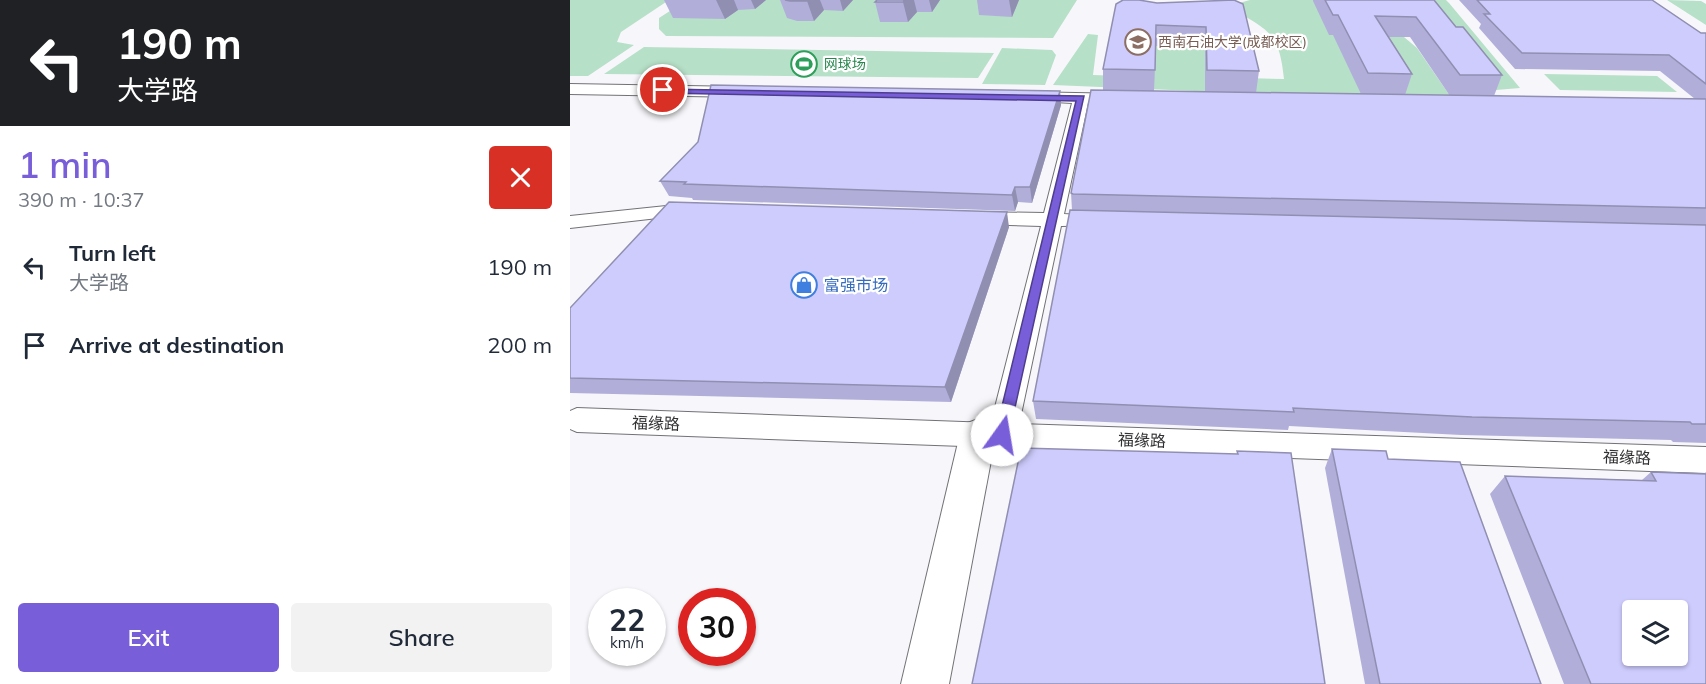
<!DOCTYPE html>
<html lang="en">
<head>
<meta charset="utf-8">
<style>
	:root { --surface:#fff; --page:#f2f2f3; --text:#1f2937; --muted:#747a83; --accent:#785ed8 }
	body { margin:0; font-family:Mulish,"Noto Sans SC",sans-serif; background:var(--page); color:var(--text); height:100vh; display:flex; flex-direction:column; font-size:22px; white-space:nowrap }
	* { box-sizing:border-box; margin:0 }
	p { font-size:20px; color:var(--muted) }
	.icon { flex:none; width:33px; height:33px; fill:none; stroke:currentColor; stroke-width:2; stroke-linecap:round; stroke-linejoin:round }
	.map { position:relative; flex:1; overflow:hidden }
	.side { display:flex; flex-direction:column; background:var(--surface); width:570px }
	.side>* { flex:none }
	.banner { background:#202124; color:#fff; overflow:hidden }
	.tools { position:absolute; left:1052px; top:600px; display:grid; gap:12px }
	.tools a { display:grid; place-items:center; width:66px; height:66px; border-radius:6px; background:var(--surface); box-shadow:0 2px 4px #0004; font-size:30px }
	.speed { position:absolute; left:18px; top:588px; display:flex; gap:12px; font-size:30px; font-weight:700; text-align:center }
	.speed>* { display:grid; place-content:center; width:78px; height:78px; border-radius:50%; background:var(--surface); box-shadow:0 2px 4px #0004; line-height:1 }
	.speed small { font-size:15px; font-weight:400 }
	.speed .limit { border:9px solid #d22; background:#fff; color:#111 }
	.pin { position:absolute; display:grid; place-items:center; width:51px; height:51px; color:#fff; margin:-26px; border:3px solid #fff; border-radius:50%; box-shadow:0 2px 6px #0007 }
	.me { position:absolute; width:66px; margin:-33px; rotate:13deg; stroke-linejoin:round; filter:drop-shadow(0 0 4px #0008) }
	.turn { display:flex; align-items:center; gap:21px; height:126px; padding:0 18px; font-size:27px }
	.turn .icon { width:78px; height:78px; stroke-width:2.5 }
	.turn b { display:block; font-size:42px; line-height:51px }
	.round { display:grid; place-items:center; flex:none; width:63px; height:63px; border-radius:6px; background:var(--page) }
	.headline { display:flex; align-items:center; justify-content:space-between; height:102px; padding:0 18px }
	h1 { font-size:36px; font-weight:600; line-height:45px; color:var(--accent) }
	.cta { display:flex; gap:12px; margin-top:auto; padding:12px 18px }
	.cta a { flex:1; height:69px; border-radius:6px; background:var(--accent); color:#fff; font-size:24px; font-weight:600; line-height:69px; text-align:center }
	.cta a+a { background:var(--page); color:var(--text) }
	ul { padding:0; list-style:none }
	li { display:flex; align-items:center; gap:18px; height:78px; padding:0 18px }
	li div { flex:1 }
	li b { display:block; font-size:22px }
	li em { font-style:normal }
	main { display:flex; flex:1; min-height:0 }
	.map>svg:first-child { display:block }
	.green { fill:#b7e0c8 }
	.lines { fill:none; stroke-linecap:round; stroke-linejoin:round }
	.minor-casing { stroke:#727276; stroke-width:2 }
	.tertiary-casing { stroke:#727276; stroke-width:2 }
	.minor { fill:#fff; fill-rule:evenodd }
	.tertiary { fill:#fff; fill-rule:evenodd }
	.wall { fill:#b1afda; fill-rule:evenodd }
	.shaded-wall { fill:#908fb1 }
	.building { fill:#ceccfd; stroke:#908fb1; stroke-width:1.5; fill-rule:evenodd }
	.route { fill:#785ed8; stroke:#4e3d8c; stroke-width:1.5 }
	.labels { text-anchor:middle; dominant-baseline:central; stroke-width:4.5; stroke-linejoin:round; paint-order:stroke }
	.far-education-label { font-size:14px; fill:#785e54; stroke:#fff; text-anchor:start }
	.far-leisure-label { font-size:14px; fill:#27864d; stroke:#fff; text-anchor:start }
	.shop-label { font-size:16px; fill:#366cbe; stroke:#fff; text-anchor:start }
	.street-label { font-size:16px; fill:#323234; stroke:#fff }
</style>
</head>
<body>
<main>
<section class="side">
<div class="banner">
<div class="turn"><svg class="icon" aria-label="left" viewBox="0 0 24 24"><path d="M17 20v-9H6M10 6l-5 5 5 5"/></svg><div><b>190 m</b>大学路</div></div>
</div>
<div class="headline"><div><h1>1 min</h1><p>390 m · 10:37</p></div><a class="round" style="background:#d93025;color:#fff"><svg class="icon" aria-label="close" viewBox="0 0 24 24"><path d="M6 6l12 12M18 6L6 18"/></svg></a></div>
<ul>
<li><svg class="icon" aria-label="left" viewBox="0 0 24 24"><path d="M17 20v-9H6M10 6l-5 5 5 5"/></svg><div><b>Turn left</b><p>大学路</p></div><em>190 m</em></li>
<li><svg class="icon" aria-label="arrive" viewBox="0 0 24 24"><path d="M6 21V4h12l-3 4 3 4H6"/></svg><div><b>Arrive at destination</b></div><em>200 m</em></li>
</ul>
<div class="cta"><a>Exit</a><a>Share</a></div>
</section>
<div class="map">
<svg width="1136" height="684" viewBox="0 0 1136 684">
	<rect width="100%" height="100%" fill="#f7f7fb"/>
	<g class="green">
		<path d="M 0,0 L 99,0 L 51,32 L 47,42 L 64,45 L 18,76 L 0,76 Z"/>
		<path d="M 117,0 L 507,0 L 483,38 L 96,36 L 89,29 L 89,18 Z"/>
		<path d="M 680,0 L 810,0 L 834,37 L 847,48 L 878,93 L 931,95 L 947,101 L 787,98 L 483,85 L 518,34 L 528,35 L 523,75 L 584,77 L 586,46 L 635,48 L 636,77 L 714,79 C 709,29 697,31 658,6 Z"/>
		<path d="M 852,0 L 876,0 L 879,3 L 950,88 L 926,90 L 887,38 Z"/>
		<path d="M 1097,0 L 1131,1 L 1136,4 L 1136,25 Z"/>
		<path d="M 74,47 L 424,53 L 408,78 L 34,74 Z"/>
		<path d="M 432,48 L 482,50 L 486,55 L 475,85 L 412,84 Z"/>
		<path d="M 974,74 L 1087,76 L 1107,92 L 990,90 Z"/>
	</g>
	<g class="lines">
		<g class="minor-casing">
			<g id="minor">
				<path d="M 0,84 L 174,87 L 182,92 L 174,97 L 0,94 Z"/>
				<path d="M 456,92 L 555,94 L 563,99 L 555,104 L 518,103 L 494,214 L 540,217 L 543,221 L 540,225 L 491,226 L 449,424 L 1136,447 L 1136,473 L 7,432 L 0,429 L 0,411 L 7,408 L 421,423 L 471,226 L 404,224 L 397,222 L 394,218 L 397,214 L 404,212 L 474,213 L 502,103 L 450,100 L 448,97 L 450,94 Z"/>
				<path d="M 125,203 L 132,205 L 135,209 L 132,213 L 0,228 L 0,216 Z"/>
			</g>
		</g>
		<g class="tertiary-casing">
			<path id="tertiary" d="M 408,419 L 421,424 L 426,434 L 379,684 L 331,684 L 390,434 L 395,424 Z"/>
		</g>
		<use href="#minor" class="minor"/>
		<use href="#tertiary" class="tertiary"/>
	</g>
	<g class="wall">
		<path d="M 94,0 L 196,0 L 185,9 L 168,10 L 155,19 L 103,18 Z"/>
		<path d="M 210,0 L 283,0 L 273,11 L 254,10 L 244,21 L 227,21 L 217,18 Z"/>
		<path d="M 307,0 L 370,0 L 362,12 L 347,12 L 338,22 L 310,22 L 305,2 Z"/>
		<path d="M 407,0 L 449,0 L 442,17 L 409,15 Z"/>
		<path d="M 664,0 L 689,71 L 686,93 L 791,94 L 763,35 L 759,35 L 743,1 L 743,0 L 864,0 L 886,27 L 932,75 L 924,96 L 1125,99 L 1090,71 L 945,69 L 909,28 L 911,24 L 889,0 L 1082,0 L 1131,33 L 1136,33 L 1136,443 L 1103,442 L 1101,440 L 891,435 L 719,426 L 718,430 L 466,419 L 463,401 L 502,210 L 501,193 L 533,90 L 533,69 L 587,3 ZM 819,37 L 840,37 L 880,96 L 835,95 L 842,74 ZM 586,46 L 635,48 L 635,92 L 584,91 Z"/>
		<path d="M 490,91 L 491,105 L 462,203 L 448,202 L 445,211 L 123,200 L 122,198 L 99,196 L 90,181 Z"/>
		<path d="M 439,227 L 381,402 L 0,393 L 0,308 Z"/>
		<path d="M 762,449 L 818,459 L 971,684 L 795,684 L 755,468 Z"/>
		<path d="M 1081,472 L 1134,474 L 1136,472 L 1136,684 L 994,684 L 920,494 L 935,476 L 1072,480 Z"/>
	</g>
	<g class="shaded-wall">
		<path d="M 146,0 L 164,0 L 168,10 L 155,19 Z"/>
		<path d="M 181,0 L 196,0 L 185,9 Z"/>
		<path d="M 238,0 L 250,0 L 254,10 L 244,21 L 237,1 Z"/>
		<path d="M 270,0 L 283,0 L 273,11 Z"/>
		<path d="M 335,0 L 344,0 L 347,12 L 338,22 L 333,2 Z"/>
		<path d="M 359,0 L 370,0 L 362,12 Z"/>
		<path d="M 439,0 L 449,0 L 442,17 Z"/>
		<path d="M 490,91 L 491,105 L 462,203 L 460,187 Z"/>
		<path d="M 445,187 L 448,202 L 445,211 L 442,195 Z"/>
		<path d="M 437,212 L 439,227 L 381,402 L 375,387 Z"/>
	</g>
	<g class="building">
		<path d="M 215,0 L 238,0 L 237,1 L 220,1 Z"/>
		<path d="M 307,0 L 335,0 L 333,2 L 305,2 Z"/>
		<path d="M 553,0 L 569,0 L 587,3 L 664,0 L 673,4 L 689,71 L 637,70 L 636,27 L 586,25 L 585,70 L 533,69 L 546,4 Z"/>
		<path d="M 755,0 L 864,0 L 886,27 L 893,27 L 932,75 L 890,75 L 846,17 L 805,16 L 842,74 L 798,73 L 768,15 L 763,15 Z"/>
		<path d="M 907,0 L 1082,0 L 1131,33 L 1136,33 L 1136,84 L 1099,55 L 952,53 L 914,14 L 920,14 Z"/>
		<path d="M 141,85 L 490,91 L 460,187 L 445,187 L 442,195 L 114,184 L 116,182 L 90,181 L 128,142 Z"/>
		<path d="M 521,90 L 1136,99 L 1136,208 L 503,194 L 501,193 Z"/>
		<path d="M 99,202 L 437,212 L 375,387 L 0,378 L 0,308 Z"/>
		<path d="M 500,210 L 1136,225 L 1136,424 L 1122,424 L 1120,422 L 902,417 L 723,408 L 724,412 L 463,401 Z"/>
		<path d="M 451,448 L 668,454 L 667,451 L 721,453 L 755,684 L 402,684 Z"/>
		<path d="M 762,449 L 816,451 L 818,459 L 890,462 L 971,684 L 810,684 Z"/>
		<path d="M 1081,472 L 1136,474 L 1136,684 L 1021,684 L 935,476 L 1086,481 ZM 1062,610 L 1107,610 L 1107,656 L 1062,656 Z"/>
	</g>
	<path class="route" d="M 90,89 L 514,96 L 438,439 L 432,441 L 427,439 L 425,435 L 506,101 L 93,93 L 89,90 Z"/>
	<defs>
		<g id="university-ring" transform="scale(1.35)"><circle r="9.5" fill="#fff" stroke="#8d6e63" stroke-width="1.5"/><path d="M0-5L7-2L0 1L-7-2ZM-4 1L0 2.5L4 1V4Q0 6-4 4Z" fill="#8d6e63"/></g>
		<g id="stadium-ring" transform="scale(1.35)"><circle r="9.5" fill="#fff" stroke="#2e9e5b" stroke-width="1.5"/><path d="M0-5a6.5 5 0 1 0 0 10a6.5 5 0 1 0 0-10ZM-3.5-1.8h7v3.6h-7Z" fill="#2e9e5b"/></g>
		<g id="shop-ring" transform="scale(1.35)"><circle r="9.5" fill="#fff" stroke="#3f7fe0" stroke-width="1.5"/><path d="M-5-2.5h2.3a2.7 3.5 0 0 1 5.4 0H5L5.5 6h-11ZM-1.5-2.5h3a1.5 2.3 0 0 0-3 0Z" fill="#3f7fe0"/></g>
	</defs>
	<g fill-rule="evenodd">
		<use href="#university-ring" x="568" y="42"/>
		<use href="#stadium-ring" x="234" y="64"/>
		<use href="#shop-ring" x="234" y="285"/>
	</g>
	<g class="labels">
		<g class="far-education-label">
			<text x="588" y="42">西南石油大学(成都校区)</text>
		</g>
		<g class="far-leisure-label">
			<text x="254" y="64">网球场</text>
		</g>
		<g class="shop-label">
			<text x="254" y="285">富强市场</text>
		</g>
		<g class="street-label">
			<text transform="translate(86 423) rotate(2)">福缘路</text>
			<text transform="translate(572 440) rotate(2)">福缘路</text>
			<text transform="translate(1057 457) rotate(2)">福缘路</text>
		</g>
	</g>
</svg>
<div class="tools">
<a><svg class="icon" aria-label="layers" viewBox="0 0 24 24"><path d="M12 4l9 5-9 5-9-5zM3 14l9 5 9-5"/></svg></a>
</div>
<div class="speed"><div>22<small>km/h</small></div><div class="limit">30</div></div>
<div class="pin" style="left:93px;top:90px;background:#d93025"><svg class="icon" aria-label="arrive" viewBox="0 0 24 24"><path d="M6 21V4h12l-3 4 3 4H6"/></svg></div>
<svg class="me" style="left:432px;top:435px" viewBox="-20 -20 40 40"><circle r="19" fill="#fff"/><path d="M0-13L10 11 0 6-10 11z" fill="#785ed8"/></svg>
</div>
</main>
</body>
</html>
